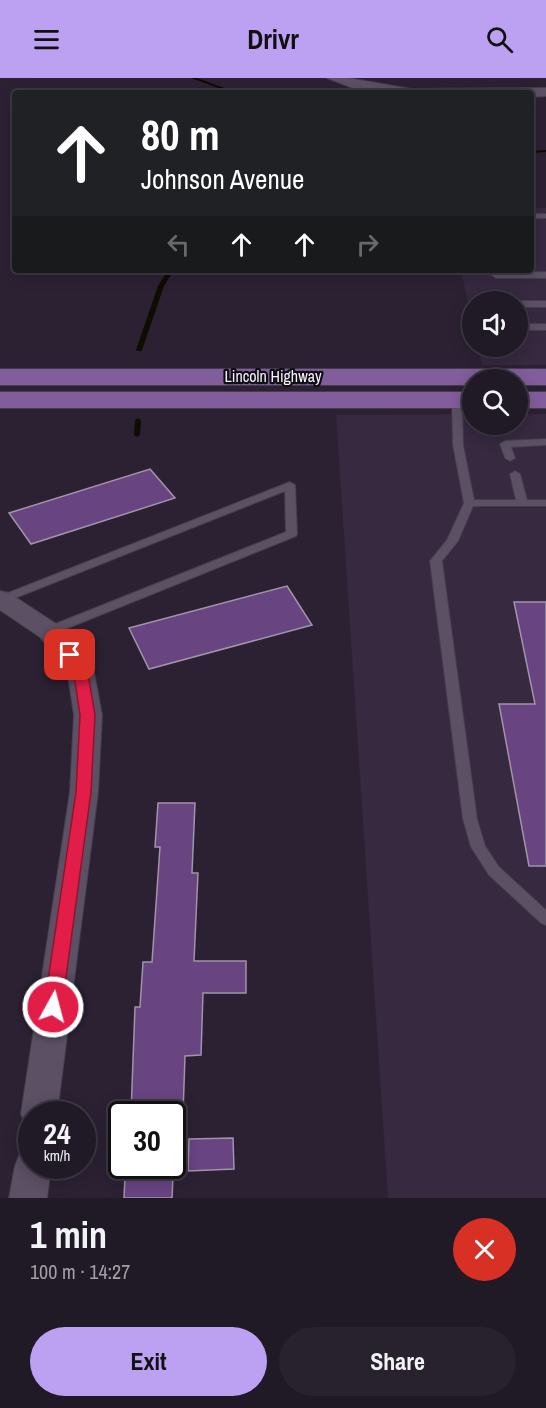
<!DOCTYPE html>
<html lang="en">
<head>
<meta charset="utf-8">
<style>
	:root { --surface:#201926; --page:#28222e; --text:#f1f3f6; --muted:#a2a0a7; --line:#3d3843; --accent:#bca0f2 }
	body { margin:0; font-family:"Archivo Narrow",sans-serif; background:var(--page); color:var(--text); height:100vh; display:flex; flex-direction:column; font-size:22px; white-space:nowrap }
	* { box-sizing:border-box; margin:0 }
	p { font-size:20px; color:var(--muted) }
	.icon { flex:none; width:33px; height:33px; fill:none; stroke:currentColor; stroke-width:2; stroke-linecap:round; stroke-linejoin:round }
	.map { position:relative; height:1120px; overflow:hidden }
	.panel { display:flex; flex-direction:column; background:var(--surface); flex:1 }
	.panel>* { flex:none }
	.banner { position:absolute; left:12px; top:12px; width:522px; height:183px; border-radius:6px; box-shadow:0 3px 15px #0003,0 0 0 2px var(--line); background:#202124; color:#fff; overflow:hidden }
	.tools { position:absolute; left:462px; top:213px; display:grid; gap:12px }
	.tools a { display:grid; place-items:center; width:66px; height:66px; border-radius:50%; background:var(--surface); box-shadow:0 3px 15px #0003,0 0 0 2px var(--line); font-size:30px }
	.speed { position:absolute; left:18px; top:1023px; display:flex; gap:12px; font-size:30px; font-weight:700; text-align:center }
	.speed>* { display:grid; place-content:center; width:78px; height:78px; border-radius:50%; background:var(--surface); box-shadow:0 3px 15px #0003,0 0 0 2px var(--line); line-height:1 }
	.speed small { font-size:15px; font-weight:400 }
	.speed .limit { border:3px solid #111; border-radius:9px; background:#fff; color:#111 }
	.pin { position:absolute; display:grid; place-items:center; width:51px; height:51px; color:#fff; margin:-26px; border-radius:12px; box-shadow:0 3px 9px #0006 }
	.me { position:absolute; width:66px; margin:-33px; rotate:7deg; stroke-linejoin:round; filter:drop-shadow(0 0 4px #0008) }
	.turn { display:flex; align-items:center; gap:21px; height:126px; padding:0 30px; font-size:27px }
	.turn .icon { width:78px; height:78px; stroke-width:2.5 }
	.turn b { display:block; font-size:42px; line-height:51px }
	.lanes { display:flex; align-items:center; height:57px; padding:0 30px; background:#0003; justify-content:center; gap:30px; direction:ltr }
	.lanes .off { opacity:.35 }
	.round { display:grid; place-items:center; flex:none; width:63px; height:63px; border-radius:32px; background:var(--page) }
	.summary { display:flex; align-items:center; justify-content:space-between; height:102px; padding:0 30px }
	h1 { font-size:36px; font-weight:800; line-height:45px }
	.primary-button { display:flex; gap:12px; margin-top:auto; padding:12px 30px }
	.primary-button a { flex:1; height:69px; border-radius:36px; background:var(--accent); color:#111; font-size:24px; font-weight:800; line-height:69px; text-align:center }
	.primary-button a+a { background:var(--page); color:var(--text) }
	header { display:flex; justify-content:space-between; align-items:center; height:78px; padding:0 30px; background:var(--accent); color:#111; font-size:27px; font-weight:800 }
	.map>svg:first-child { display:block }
	.built { fill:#362940 }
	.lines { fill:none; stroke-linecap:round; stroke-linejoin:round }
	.stream { fill:#0f0c00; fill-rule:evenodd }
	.building { fill:#684481; stroke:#a094aa; stroke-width:1.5 }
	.lane-casing { stroke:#463d4c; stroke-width:2 }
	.street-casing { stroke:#463d4c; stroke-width:2 }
	.primary-casing { stroke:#463d4c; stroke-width:2 }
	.lane { fill:#5b5064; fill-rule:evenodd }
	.street { fill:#5b5064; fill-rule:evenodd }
	.primary { fill:#815d9b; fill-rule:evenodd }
	.route { fill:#e11d48; stroke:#92132f; stroke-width:1.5 }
	.labels { text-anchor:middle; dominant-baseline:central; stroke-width:4.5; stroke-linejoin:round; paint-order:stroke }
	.far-street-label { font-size:16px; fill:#f7f1fd; stroke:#110d15 }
</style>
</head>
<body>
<header><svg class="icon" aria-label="menu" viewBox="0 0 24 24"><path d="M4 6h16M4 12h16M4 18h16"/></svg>Drivr<svg class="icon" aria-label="search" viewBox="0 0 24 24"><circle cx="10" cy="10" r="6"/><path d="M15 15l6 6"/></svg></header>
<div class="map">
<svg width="546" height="1120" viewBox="0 0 546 1120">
	<rect width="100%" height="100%" fill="#2b2133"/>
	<g class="built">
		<path d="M 531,130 L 546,130 L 546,287 L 482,287 L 478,269 L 518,268 L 518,224 L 472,224 L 472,244 L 461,192 L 531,192 Z"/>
		<path d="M 472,336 L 472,346 L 518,346 L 518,336 L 546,336 L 546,1120 L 388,1120 L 336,337 Z"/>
	</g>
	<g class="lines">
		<g class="stream">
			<path d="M 191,0 L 197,0 L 238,15 L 232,15 Z"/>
			<path d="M 546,72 L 546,74 L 531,75 L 531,73 Z"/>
			<path d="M 168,192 L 174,192 L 164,208 L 142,272 L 141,273 L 137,273 L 136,272 L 158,208 Z"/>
			<path d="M 138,340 L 141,342 L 140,357 L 137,359 L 134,357 L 135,342 Z"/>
		</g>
	</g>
	<g class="building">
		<path d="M 150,391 L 175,420 L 31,466 L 9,435 Z"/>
		<path d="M 287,508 L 312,547 L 149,591 L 129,550 Z"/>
		<path d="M 514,524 L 546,524 L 546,788 L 529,788 L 499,626 L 535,626 Z"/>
		<path d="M 158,725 L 195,725 L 192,795 L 198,795 L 194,883 L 246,883 L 246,915 L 203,915 L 201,977 L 185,978 L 183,1036 L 131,1036 L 135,929 L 140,929 L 143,884 L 152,884 L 160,769 L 155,769 Z"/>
		<path d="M 233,1060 L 234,1091 L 188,1093 L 189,1061 Z"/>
		<path d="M 125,1098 L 173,1098 L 172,1120 L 124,1120 Z"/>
	</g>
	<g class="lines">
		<g class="lane-casing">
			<g id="lane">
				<rect x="531" y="136" width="15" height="4"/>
				<path d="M 491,192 L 499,192 L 500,194 L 546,194 L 546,200 L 496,200 L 492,197 Z"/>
				<rect x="518" y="223" width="28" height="6"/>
				<rect x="518" y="246" width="28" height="6"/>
				<path d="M 457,319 L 462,322 L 463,367 L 474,422 L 516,422 L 510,396 L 515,393 L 520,396 L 527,422 L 546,422 L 546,428 L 473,428 L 458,463 L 442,483 L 477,741 L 485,768 L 499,789 L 546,832 L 546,847 L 541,845 L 489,797 L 471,769 L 463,741 L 430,483 L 447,462 L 464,425 L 453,367 L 452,322 Z"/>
				<path d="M 546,361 L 546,367 L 511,369 L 515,380 L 510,383 L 505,380 L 500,366 L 505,363 Z"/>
				<path d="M 290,404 L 295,407 L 297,456 L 296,458 L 53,556 L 49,557 L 43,553 L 45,550 L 286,454 L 285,413 L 0,526 L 0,518 Z"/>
			</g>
		</g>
		<g class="street-casing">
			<g id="street">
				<path d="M 327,0 L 348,0 L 411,11 L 546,10 L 546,18 L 531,19 L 531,15 L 375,15 L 353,10 Z"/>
				<path d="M 0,513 L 9,515 L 58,547 L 89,583 L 93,589 L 102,637 L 98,714 L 57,1036 L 32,1036 L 32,1050 L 26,1048 L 21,1036 L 70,714 L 74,637 L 67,591 L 40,559 L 0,532 Z"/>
				<path d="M 32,1071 L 32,1088 L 51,1088 L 47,1120 L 9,1120 L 15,1088 L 20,1075 Z"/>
			</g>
		</g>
		<g class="primary-casing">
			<g id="primary">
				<path d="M 0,291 L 546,291 L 546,307 L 518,307 L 518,302 L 472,302 L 472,307 L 0,307 Z"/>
				<rect x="0" y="314" width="472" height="16"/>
				<rect x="518" y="314" width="28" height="16"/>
			</g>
		</g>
		<use href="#lane" class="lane"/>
		<use href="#street" class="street"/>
		<use href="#primary" class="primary"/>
	</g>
	<path class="route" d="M 70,573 L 75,574 L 87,590 L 95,637 L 91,714 L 62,929 L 60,935 L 53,937 L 47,935 L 44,929 L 76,714 L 80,637 L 73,591 L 63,577 Z"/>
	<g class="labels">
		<g class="far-street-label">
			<text x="273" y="298">Lincoln Highway</text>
		</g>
	</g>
</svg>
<div class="tools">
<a><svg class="icon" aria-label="sound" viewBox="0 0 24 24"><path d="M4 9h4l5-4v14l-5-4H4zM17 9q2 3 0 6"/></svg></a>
<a><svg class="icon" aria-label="search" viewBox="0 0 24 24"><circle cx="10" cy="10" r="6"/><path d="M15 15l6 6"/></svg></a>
</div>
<div class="speed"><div>24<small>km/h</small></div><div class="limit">30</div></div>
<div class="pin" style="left:70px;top:577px;background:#d93025"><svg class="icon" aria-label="arrive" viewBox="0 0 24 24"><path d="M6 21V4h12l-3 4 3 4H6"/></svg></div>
<svg class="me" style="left:53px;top:929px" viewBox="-20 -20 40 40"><circle r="17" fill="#e11d48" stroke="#fff" stroke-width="3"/><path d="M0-11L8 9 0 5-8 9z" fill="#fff"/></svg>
<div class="banner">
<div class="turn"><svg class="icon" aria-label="ahead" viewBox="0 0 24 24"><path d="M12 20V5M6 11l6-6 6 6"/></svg><div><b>80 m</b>Johnson Avenue</div></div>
<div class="lanes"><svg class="icon off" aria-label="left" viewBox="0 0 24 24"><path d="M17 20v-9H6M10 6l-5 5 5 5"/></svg><svg class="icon" aria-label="ahead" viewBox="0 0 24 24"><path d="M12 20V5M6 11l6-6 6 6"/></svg><svg class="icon" aria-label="ahead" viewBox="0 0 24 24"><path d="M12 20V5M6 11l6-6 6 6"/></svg><svg class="icon off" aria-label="right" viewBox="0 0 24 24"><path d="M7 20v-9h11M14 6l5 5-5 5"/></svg></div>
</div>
</div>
<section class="panel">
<div class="summary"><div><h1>1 min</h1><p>100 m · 14:27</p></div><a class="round" style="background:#d93025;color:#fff"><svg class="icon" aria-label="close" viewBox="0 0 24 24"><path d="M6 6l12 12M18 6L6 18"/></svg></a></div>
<div class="primary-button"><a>Exit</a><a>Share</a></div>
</section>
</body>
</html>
